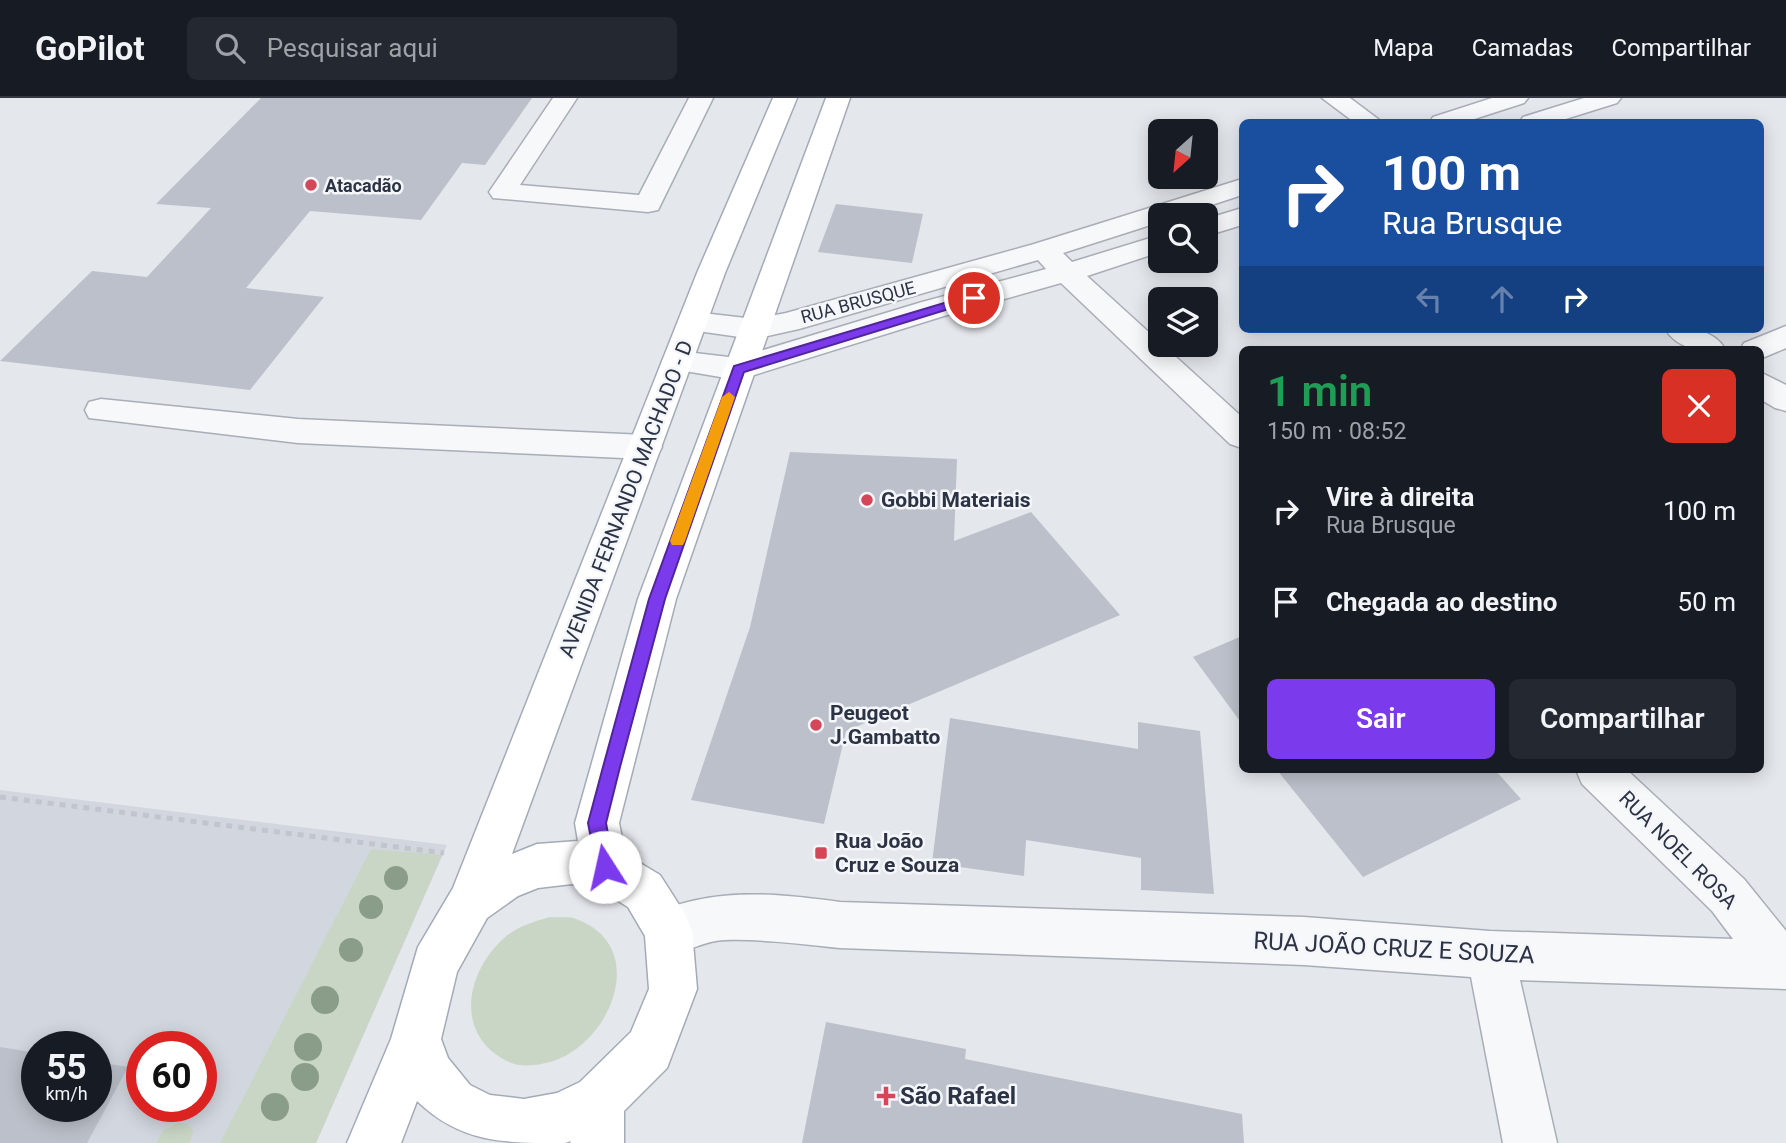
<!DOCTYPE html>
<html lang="pt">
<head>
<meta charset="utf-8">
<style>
	:root { --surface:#171b24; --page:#242831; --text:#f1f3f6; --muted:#9ea1a6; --line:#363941; --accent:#7c3aed }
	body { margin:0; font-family:Roboto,sans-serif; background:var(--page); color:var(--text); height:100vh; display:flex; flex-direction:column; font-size:26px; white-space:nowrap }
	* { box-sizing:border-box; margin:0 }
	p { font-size:23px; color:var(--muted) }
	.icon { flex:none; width:38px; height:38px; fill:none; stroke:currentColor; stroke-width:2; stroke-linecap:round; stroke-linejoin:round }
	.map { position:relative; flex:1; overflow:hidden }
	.sheet { position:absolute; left:1239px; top:248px; width:525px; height:427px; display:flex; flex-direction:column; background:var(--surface); border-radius:10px; box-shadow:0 4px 18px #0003 }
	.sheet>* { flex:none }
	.banner { position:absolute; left:1239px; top:21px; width:525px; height:214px; border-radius:10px; box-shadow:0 4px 18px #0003; background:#1a4fa0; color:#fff; overflow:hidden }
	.needle { width:46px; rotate:207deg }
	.tools { position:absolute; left:1148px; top:21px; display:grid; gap:14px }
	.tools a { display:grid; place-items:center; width:70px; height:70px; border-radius:10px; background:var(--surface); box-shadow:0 4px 18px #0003; font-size:35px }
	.speed { position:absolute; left:21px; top:933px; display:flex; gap:14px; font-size:35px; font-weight:700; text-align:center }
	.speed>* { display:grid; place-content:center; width:91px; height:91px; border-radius:50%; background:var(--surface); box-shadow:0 4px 18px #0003; line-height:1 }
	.speed small { font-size:18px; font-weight:400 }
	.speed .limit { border:10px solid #d22; background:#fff; color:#111 }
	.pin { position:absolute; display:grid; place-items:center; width:60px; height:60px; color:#fff; margin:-30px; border:4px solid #fff; border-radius:50%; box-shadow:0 2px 7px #0007 }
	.me { position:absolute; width:77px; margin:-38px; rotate:350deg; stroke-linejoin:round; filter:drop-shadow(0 0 5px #0008) }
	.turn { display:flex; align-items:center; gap:24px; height:147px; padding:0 28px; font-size:32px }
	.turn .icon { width:91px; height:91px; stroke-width:2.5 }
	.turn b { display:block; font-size:49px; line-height:60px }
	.lanes { display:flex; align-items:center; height:66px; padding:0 28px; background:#0003; justify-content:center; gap:35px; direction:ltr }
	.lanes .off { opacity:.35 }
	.round { display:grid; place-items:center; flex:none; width:74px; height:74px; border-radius:10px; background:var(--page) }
	.summary { display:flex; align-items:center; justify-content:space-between; height:119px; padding:0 28px }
	h1 { font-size:42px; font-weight:600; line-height:52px; color:#1e9e55 }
	.button { display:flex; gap:14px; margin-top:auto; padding:14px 28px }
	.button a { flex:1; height:80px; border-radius:10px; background:var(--accent); color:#fff; font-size:28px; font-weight:600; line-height:80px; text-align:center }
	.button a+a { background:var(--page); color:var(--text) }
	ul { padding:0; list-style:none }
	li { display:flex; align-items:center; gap:21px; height:91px; padding:0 28px }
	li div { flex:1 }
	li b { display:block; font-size:26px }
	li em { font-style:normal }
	header { display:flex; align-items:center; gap:42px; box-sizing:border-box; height:98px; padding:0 35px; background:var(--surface); border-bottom:2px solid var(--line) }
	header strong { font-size:33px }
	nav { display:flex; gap:38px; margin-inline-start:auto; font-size:24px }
	.search { width:490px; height:63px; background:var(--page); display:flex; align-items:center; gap:18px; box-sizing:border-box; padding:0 24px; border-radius:10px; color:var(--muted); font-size:26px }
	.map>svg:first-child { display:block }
	.built { fill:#d2d6de; fill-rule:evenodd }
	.green { fill:#c9d6c5 }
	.building { fill:#bbc0ca }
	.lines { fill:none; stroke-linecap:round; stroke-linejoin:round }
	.minor-casing { stroke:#a9adb7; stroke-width:3 }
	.major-casing { stroke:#a3abb8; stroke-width:3 }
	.path { stroke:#c2c5cb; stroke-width:5; stroke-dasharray:6 6; stroke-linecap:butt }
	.minor { fill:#f7f8fa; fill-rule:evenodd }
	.major { fill:#fff; fill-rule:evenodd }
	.tree { fill:#899d88 }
	.route { fill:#7c3aed; stroke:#51269a; stroke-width:2 }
	.slow { fill:#f59e0b }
	.poi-dot { fill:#d34758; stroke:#f4f6f9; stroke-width:2.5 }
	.labels { text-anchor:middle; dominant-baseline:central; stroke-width:5; stroke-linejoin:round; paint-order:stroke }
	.far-poi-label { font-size:18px; font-weight:bold; fill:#2b3345; stroke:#f4f6f9; text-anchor:start }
	.far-street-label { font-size:18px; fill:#2b3345; stroke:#f4f6f9 }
	.street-label { font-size:21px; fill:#2b3345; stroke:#f4f6f9 }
	.poi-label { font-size:21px; font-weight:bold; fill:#2b3345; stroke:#f4f6f9; text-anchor:start }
	.near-street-label { font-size:24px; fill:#2b3345; stroke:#f4f6f9 }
	.near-poi-label { font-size:24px; font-weight:bold; fill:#2b3345; stroke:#f4f6f9; text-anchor:start }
</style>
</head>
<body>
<header>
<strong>GoPilot</strong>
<div class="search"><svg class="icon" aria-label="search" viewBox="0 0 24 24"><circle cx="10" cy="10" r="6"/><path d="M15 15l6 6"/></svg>Pesquisar aqui</div>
<nav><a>Mapa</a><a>Camadas</a><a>Compartilhar</a></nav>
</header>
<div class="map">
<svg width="1786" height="1045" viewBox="0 0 1786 1045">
	<rect width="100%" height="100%" fill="#e4e7ec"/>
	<path class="built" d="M 0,692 L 447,747 L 316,1045 L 0,1045 ZM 37,948 L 96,948 L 96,1008 L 37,1008 ZM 142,948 L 201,948 L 201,1008 L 142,1008 Z"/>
	<g class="green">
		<path d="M 371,751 L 442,757 L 316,1045 L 220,1045 Z"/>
		<path d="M 550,819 C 558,820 569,818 576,821 C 651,848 611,947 550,964 C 538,967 521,970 509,964 C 455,939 464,877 503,841 C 516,829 532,824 550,819 Z"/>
		<path d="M 178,1025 L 188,1026 L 193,1033 L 190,1045 L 156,1045 L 163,1033 Z"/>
	</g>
	<g class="building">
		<path d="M 261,0 L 532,0 L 485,67 L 462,65 L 421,122 L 310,113 L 246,190 L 324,199 L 250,292 L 0,263 L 92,173 L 147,179 L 211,110 L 156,106 Z"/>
		<path d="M 836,106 L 923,116 L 912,165 L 818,154 Z"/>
		<path d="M 790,354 L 957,361 L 954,443 L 1031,414 L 1120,517 L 846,633 L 824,726 L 691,702 L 750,529 Z"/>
		<path d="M 1242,538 L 1242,626 L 1193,559 Z"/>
		<path d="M 950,620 L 1138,651 L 1138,624 L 1200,633 L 1214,796 L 1141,792 L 1141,760 L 1026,742 L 1024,778 L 932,765 Z"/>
		<path d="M 1277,672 L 1495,672 L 1521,701 L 1363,779 Z"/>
		<path d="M 826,924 L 966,951 L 965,961 L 1242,1016 L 1244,1045 L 802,1045 Z"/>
		<path d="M 0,949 L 37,955 L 37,1008 L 96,1008 L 96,964 L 128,969 L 87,1045 L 0,1045 Z"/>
	</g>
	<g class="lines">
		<g class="minor-casing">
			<g id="minor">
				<path d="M 553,0 L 577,0 L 520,87 L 639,97 L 689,0 L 713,0 L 658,112 L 648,114 L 493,100 L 489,94 Z"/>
				<path d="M 1322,0 L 1350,0 L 1382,24 L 1354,24 Z"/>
				<path d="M 1492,0 L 1528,0 L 1524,5 L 1465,24 L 1430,24 L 1433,19 Z"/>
				<path d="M 1584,0 L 1621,0 L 1617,5 L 1556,24 L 1520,24 L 1523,19 Z"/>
				<path d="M 1242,81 L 1242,97 L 1181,117 L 1160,117 L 1160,124 L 1063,155 L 1072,164 L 1160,137 L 1160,154 L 1087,178 L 1242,319 L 1242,350 L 1230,346 L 1061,185 L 944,218 L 738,282 L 667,270 L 662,263 L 667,256 L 678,253 L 737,260 L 922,204 L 1046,171 L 1038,162 L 799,231 L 754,241 L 683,231 L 679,224 L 683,217 L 694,214 L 754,221 L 786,215 L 1034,146 Z"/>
				<path d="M 1242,110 L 1242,127 L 1206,138 L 1206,121 Z"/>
				<path d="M 1786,228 L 1786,250 L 1760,261 L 1760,252 L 1740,252 L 1744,245 Z"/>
				<path d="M 1665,231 C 1689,231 1712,229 1726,252 C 1702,252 1680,254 1665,231 Z"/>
				<path d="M 1760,274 L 1786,287 L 1786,313 L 1775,310 L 1760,301 Z"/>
				<path d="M 101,301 L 298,321 L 645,337 L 657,340 L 662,349 L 657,358 L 645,361 L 298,345 L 89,320 L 85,312 L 89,304 Z"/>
				<path d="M 1576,672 L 1627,672 L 1744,781 L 1786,833 L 1786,891 L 1520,882 L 1557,1045 L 1503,1045 L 1471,879 L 1304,867 L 840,850 C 802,846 763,841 725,842 C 695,843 683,863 651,850 L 644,833 L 651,816 C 717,789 771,795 840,804 L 1304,819 L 1490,833 L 1733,841 L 1712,813 L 1582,686 Z"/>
			</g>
		</g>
		<g class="major-casing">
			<path id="major" d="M 773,0 L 797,0 L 725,175 L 512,756 L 537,746 L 578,743 L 575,725 L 638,501 L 826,0 L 850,0 L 676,501 L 619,725 L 625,756 L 660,777 L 685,816 L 692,833 L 697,891 L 667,970 L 624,1013 L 624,1045 L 570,1045 L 571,1043 L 565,1045 C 502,1045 461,1045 417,1003 L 401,1045 L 347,1045 L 391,941 L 418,849 L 453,790 L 697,175 ZM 572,786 L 597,790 L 628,809 L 645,838 L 649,891 L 631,934 L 580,984 L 557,995 L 524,1001 L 490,997 L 470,987 L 448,960 L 441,941 L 457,874 L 487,820 L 518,798 L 538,790 Z"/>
		</g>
		<path class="path" d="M 0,699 L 444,755"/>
		<use href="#minor" class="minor"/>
		<use href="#major" class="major"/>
	</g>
	<g class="tree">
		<circle cx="396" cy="780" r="12"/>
		<circle cx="371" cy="809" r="12"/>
		<circle cx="351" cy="852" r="12"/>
		<circle cx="325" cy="902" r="14"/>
		<circle cx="308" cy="949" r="14"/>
		<circle cx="305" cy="979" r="14"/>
		<circle cx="275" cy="1009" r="14"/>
	</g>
	<path class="route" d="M 974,196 L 978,197 L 978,202 L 744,274 L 665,501 L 620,669 L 606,725 L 614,769 L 612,776 L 605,778 L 598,776 L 588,725 L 603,669 L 649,501 L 734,268 Z"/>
	<path class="slow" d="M 729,294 L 735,299 L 685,443 L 683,447 L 672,447 L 670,443 L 722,299 Z"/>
	<g class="poi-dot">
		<circle cx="311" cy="87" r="7"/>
		<circle cx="867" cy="402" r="7"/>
		<circle cx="816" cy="627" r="7"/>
		<rect x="814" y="748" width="14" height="14" rx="3.5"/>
		<path d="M882.5 987.5h7v7h7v7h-7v7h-7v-7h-7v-7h7z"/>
	</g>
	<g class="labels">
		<g class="far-poi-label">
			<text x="325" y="87">Atacadão</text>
		</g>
		<g class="far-street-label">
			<text transform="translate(858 204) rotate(-15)">RUA BRUSQUE</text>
		</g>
		<g class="street-label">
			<text transform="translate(626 401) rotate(-69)">AVENIDA FERNANDO MACHADO - D</text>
			<text transform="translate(1678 752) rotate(45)">RUA NOEL ROSA</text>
		</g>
		<g class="poi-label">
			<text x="881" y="402">Gobbi Materiais</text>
			<text x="830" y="615">Peugeot<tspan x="830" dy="24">J.Gambatto</tspan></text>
			<text x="835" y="743">Rua João<tspan x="835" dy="24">Cruz e Souza</tspan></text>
		</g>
		<g class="near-street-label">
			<text transform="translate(1394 850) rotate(3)">RUA JOÃO CRUZ E SOUZA</text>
		</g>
		<g class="near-poi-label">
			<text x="900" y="998">São Rafael</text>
		</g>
	</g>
</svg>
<div class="tools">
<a><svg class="needle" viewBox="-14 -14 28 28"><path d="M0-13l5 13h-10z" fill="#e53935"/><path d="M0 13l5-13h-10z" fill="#9ea1a6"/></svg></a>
<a><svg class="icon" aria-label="search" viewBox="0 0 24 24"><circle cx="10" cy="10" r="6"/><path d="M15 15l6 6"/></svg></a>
<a><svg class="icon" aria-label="layers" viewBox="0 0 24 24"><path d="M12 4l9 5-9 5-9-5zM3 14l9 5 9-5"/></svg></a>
</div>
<div class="speed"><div>55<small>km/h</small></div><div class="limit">60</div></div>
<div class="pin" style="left:974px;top:200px;background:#d93025"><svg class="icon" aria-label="arrive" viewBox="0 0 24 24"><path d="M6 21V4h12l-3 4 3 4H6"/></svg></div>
<svg class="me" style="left:605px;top:769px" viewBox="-20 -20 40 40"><circle r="19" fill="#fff"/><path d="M0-13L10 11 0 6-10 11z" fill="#7c3aed"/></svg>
<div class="banner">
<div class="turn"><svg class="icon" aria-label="right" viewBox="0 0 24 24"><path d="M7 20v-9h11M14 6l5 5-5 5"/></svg><div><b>100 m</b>Rua Brusque</div></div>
<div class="lanes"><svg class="icon off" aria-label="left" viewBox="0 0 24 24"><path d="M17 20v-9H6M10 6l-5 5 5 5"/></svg><svg class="icon off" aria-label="ahead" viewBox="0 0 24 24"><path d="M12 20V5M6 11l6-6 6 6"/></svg><svg class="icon" aria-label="right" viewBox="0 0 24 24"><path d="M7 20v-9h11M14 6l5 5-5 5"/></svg></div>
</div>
<section class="sheet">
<div class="summary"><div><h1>1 min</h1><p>150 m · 08:52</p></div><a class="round" style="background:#d93025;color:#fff"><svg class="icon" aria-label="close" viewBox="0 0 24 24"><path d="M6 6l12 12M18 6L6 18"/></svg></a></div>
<ul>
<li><svg class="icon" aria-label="right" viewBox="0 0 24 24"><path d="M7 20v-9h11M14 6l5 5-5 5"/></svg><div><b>Vire à direita</b><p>Rua Brusque</p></div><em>100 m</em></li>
<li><svg class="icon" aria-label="arrive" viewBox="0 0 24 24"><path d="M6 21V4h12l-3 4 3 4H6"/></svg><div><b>Chegada ao destino</b></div><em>50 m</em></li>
</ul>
<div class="button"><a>Sair</a><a>Compartilhar</a></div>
</section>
</div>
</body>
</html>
